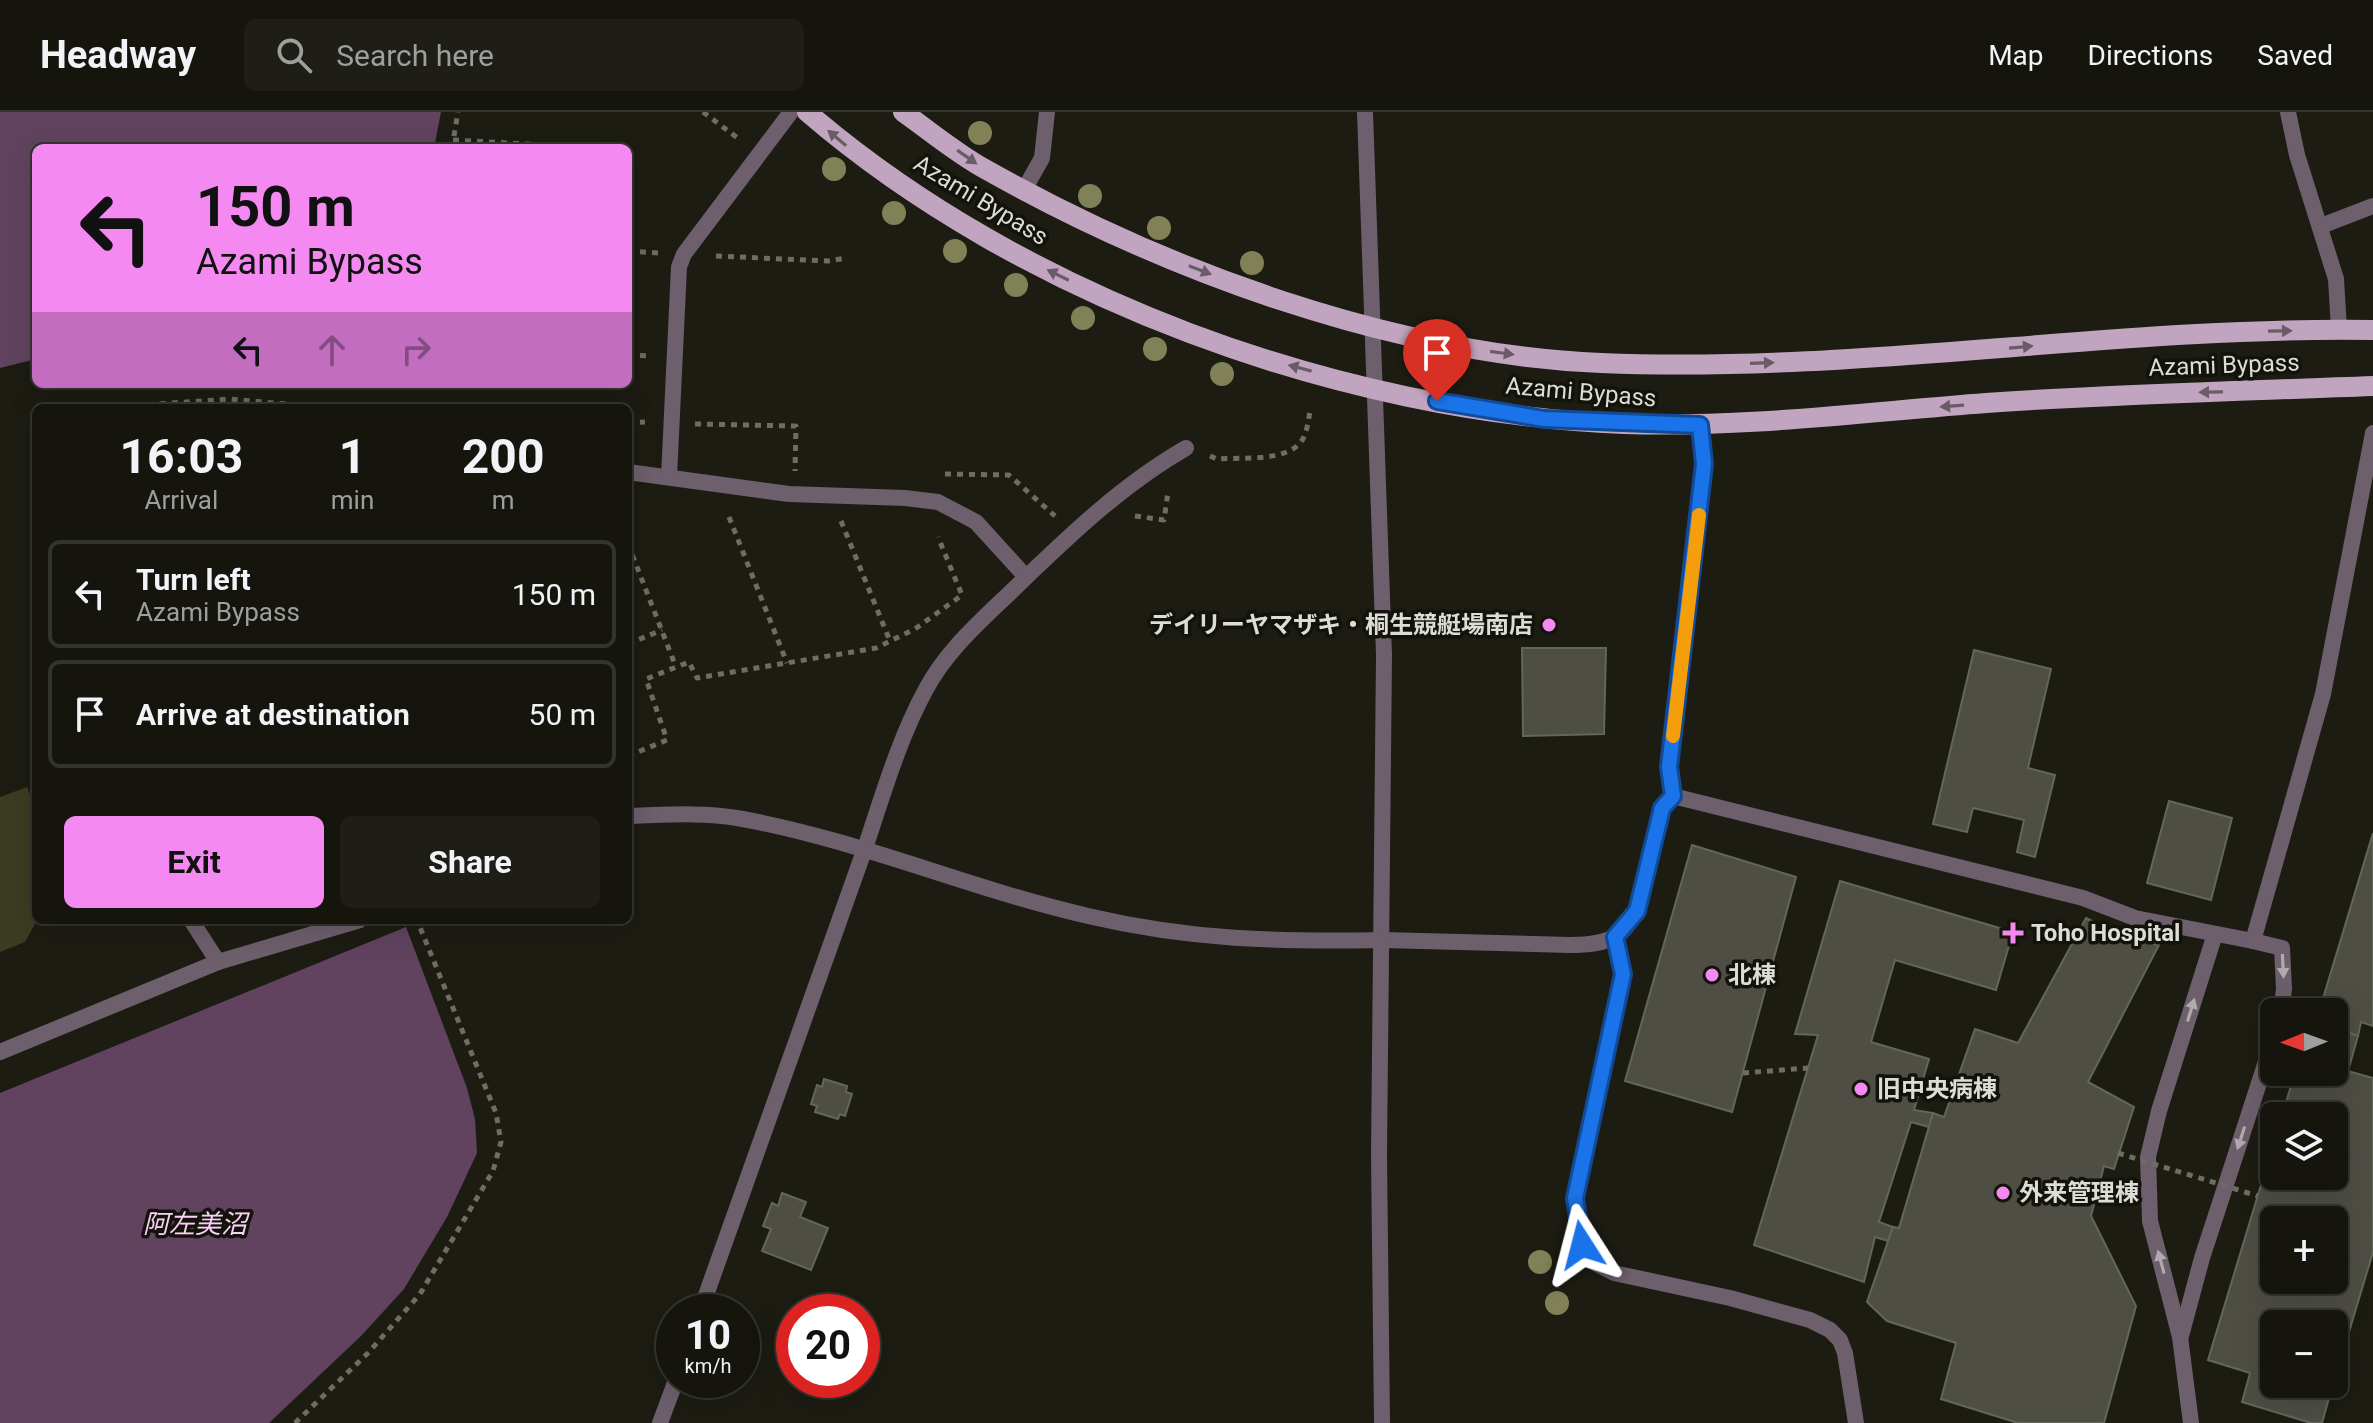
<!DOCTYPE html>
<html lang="en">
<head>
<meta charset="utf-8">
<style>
	:root { --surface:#15150e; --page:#1e1e17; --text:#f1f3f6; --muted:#9d9f9e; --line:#34342e; --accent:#f389f1 }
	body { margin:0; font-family:Roboto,"Noto Sans JP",sans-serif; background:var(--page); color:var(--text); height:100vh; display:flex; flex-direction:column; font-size:30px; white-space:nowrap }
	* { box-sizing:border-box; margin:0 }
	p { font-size:26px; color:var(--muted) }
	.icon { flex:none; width:44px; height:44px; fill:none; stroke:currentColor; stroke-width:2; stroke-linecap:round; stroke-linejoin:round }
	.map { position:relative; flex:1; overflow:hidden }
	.side { position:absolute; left:32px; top:292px; width:600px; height:520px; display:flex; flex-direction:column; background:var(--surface); border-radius:12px; box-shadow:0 8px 32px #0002,0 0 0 2px var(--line) }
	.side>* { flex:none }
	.hud { position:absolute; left:32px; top:32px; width:600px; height:244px; border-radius:12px; box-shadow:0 8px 32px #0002,0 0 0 2px var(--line); background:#f389f1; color:#111; overflow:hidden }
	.needle { width:52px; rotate:269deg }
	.controls { position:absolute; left:2260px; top:886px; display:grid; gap:16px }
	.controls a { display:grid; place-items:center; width:88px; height:88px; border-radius:12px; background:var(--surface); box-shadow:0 8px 32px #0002,0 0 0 2px var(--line); font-size:40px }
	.speed { position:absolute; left:656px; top:1182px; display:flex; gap:16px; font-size:40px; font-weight:700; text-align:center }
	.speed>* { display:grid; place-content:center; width:104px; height:104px; border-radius:50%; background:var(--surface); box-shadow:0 8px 32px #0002,0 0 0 2px var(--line); line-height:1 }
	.speed small { font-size:20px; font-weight:400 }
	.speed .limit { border:12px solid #d22; background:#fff; color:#111 }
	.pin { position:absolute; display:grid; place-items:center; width:68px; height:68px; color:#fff; margin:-82px -34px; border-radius:50% 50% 50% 0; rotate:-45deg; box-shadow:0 0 8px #0007 }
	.pin .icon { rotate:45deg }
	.me { position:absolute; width:88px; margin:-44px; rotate:351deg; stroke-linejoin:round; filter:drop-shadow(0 0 6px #0008) }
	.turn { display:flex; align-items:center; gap:28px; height:168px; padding:0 32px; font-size:36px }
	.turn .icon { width:104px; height:104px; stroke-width:2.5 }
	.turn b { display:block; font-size:56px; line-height:68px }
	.lanes { display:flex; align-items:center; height:76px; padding:0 32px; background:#0003; justify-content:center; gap:40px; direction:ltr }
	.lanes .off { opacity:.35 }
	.eta { display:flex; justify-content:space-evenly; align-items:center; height:136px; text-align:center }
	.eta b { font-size:48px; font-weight:700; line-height:56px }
	.button { display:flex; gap:16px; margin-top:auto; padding:16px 32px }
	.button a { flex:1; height:92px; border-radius:12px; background:var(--accent); color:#111; font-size:32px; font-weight:700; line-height:92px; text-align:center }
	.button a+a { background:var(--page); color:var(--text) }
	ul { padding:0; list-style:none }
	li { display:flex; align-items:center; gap:24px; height:108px; margin:0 16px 12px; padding:0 16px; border:4px solid var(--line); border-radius:12px }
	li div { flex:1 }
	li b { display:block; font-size:30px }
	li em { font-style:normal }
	header { display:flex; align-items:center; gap:48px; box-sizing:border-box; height:112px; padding:0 40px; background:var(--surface); border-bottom:2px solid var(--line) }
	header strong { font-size:38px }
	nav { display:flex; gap:44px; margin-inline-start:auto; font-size:28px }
	.search { width:560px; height:72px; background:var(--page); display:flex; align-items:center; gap:20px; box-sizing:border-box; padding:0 28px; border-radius:12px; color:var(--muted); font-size:30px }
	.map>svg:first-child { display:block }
	.green { fill:#3c3c22 }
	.water { fill:#61435f }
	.building { fill:#4e4e45; stroke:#64655b; stroke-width:2; fill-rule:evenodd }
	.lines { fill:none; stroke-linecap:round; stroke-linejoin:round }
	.path { stroke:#6d6d65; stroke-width:5; stroke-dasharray:6 6; stroke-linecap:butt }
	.service { stroke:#6d5f6c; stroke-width:16 }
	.minor { stroke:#6d5f6c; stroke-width:16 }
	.tertiary { stroke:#6d5f6c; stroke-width:16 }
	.primary { stroke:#c1a5c0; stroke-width:20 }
	.path-bridge { stroke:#6d6d65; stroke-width:5; stroke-dasharray:6 6; stroke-linecap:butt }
	.tree { fill:#818157 }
	.oneway { fill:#6a5c66 }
	.oneway2 { fill:#b0abad }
	.route-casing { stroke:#114b97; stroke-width:20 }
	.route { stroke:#1a73e8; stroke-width:14 }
	.slow { stroke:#f59e0b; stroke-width:14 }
	.poi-dot { fill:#f389f1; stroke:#13130b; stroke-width:3 }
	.labels { text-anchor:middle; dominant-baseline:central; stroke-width:7; stroke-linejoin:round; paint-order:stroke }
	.street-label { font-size:24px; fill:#ddddd8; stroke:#13130b }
	.poi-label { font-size:24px; font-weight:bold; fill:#ddddd8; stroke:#13130b; text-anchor:start }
	.water-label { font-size:26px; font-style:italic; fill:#fad0f8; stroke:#13130b }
</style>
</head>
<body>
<header>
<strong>Headway</strong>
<div class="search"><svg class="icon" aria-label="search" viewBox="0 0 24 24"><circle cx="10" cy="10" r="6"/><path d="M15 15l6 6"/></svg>Search here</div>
<nav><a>Map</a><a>Directions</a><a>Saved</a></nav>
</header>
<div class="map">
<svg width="2373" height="1311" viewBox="0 0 2373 1311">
	<rect width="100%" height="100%" fill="#1c1c13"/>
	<path class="green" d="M 27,675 L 36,698 L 37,808 L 25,830 L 0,840 L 0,685 Z"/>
	<g class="water">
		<path d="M 0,0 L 441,0 L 434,36 L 36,36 L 36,247 L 0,256 Z"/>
		<path d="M 406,815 L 467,976 L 475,1007 L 477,1041 L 447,1105 L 404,1177 L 361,1224 L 269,1311 L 0,1311 L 0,981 Z"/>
	</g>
	<g class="building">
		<path d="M 1522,536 L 1606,536 L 1604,622 L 1523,624 Z"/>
		<path d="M 1974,538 L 2051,557 L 2028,656 L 2055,663 L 2035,745 L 2017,740 L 2024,708 L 1973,696 L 1967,720 L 1933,712 Z"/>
		<path d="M 2169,689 L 2232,706 L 2211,788 L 2147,771 Z"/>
		<path d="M 2373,721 L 2373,914 L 2361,910 L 2358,924 L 2337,917 L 2342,899 L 2321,893 Z"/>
		<path d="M 1692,733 L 1796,765 L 1732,1000 L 1625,969 Z"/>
		<path d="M 1840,769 L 2013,820 L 1996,878 L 1895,848 L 1871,930 L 1929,947 L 1914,998 L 1933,1001 L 1929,1015 L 1911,1010 L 1879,1110 L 1893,1115 L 1888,1129 L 1875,1125 L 1864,1170 L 1754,1133 L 1818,923 L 1795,922 Z"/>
		<path d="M 2086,806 L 2121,823 L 2159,833 L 2088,970 L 2134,995 L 2114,1057 L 2104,1054 L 2091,1104 L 2136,1194 L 2104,1311 L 2018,1311 L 1941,1287 L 1956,1231 L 1887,1209 L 1867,1190 L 1893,1115 L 1899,1116 L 1933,1001 L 1944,1005 L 1975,917 L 2018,931 Z"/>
		<path d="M 2334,916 L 2358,924 L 2348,959 L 2373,966 L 2373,1140 L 2334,1270 L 2334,1212 L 2274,1212 L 2274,1272 L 2333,1272 L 2322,1311 L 2311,1311 L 2242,1290 L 2250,1261 L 2208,1248 L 2274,1030 L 2274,1064 L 2334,1064 L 2334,1004 L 2282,1004 L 2295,960 L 2334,960 ZM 2274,1108 L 2334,1108 L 2334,1168 L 2274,1168 Z"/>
		<path d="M 824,967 L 847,974 L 846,980 L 852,982 L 845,1004 L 840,1002 L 838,1007 L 815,1000 L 817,994 L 811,992 L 817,973 L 822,975 Z"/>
		<path d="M 782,1081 L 806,1090 L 800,1105 L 828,1116 L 811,1158 L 762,1139 L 771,1117 L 763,1114 L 772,1091 L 778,1094 Z"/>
	</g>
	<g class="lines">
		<g class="path">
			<path d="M 703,0 L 739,27"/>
			<path d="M 453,28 L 603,36"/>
			<path d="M 452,36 L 458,0"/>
			<path d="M 628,139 L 658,141"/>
			<path d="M 716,144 L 828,149 L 847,146"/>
			<path d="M 628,243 L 651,244"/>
			<path d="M 100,296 L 230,287 L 328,296"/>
			<path d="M 628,311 L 645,310"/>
			<path d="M 695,312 L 796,314 L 795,359"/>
			<path d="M 1210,344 L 1217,347 C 1240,345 1284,350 1300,331 C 1307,323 1308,310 1310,299"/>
			<path d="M 945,362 L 1009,363 L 1055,404"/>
			<path d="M 1135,404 L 1164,408 L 1168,380"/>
			<path d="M 729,405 L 787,551"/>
			<path d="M 841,409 L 890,529"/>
			<path d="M 628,432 L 676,555"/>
			<path d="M 628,532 L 662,518"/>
			<path d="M 628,644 L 667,628 L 646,567 L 689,550 L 697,566 L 876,536 L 915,517 L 962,483 L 938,425"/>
			<path d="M 1743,961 L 1808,956"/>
			<path d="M 295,1311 L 368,1241 L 420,1182 L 493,1059 L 501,1030 L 496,1001 L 417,808"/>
		</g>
		<g class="service">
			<path d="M 1024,78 L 1042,46 L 1047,0"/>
			<path d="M 2321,114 L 2373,94"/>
			<path d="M 628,360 L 789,382 L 905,386 L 938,390 L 976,410 L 1026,465"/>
			<path d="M 669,365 L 679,155 L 684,142 L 791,0"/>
			<path d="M 1673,684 L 1669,655 L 1704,352 L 1700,313"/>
			<path d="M 864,739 C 882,686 898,629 925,579 C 947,537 983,507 1017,474 C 1069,424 1123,372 1186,336"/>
			<path d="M 191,808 L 218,850"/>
			<path d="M 1615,825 L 1623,862 L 1575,1086 L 1582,1133 L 1593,1150 L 1614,1161 L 1730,1186 L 1810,1208 L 1830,1218 L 1840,1228 L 1845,1241 L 1856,1311"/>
			<path d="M 1383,828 L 1570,833 C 1586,833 1604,832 1618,823 C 1646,804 1652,729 1662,696 L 1673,684 L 2083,786 L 2135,806 L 2253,829 L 2323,582 L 2373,321"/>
			<path d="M 2253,829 L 2282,836 L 2284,877 L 2281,900"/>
			<path d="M 2181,1224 L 2202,1146 L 2274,925"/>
			<path d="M 2191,1311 L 2180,1225 L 2150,1109 L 2148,1045 L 2159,999 L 2215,822"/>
		</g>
		<g class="minor">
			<path d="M 2288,0 L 2297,43 L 2336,167 L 2339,217"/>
			<path d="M 0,940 L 218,850 L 360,808"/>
			<path d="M 700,1200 L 864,739"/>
			<path d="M 660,1311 L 676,1268"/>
		</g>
		<g class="tertiary">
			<path d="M 1365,0 L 1384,543 L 1379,1042 L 1382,1311"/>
			<path d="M 628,704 C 664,703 702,700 737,706 C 857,727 970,777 1088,804 C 1190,828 1279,830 1383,828"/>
		</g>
		<g class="primary">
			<path d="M 807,0 C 1022,185 1341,301 1624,312 C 1745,316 1866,300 1986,291 C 2115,282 2244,279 2373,274"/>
			<path d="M 903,0 C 930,19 956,41 985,57 C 1166,159 1392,242 1601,251 C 1859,262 2115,214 2373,218"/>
		</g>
		<path class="path-bridge" d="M 2118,1041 L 2258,1084"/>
	</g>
	<g class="tree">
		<circle cx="980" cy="21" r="12"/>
		<circle cx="834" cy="57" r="12"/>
		<circle cx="1090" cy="84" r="12"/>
		<circle cx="894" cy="101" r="12"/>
		<circle cx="1159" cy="116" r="12"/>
		<circle cx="955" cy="139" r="12"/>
		<circle cx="1252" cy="151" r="12"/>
		<circle cx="1016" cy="173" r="12"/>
		<circle cx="1083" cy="206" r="12"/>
		<circle cx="1155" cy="237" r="12"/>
		<circle cx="1222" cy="262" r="12"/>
		<circle cx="1540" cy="1150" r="12"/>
		<circle cx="1557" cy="1191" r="12"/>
	</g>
	<defs><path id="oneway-solid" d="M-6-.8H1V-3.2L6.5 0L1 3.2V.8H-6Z" transform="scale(2)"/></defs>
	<g class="oneway">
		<use href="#oneway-solid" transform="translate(837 26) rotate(-140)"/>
		<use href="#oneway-solid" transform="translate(967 45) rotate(35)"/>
		<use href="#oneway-solid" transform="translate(1200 158) rotate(21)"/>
		<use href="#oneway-solid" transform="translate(1058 163) rotate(-154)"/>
		<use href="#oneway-solid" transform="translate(2280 219) rotate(-1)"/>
		<use href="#oneway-solid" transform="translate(2021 235) rotate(-5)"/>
		<use href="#oneway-solid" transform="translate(1502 241) rotate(8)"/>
		<use href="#oneway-solid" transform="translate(1762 251) rotate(-2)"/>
		<use href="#oneway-solid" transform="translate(1300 256) rotate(-165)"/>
		<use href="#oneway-solid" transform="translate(2211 280) rotate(179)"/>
		<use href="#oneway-solid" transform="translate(1952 294) rotate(176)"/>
	</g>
	<g class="oneway2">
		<use href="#oneway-solid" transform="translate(2283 854) rotate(87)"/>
		<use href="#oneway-solid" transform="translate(2191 898) rotate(-73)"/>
		<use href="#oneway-solid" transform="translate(2241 1026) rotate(108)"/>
		<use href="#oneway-solid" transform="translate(2161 1150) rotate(-105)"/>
	</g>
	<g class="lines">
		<g class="route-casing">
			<path id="route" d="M 1437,289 L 1544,307 L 1700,313 L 1704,352 L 1669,655 L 1673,684 L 1662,696 L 1637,799 L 1615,825 L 1623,862 L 1575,1086 L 1582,1133"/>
		</g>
		<use href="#route" class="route"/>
		<path class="slow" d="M 1673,624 L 1699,403"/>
	</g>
	<g class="poi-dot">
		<circle cx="1549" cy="513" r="8"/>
		<path d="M2009 809h8v8h8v8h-8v8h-8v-8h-8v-8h8z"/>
		<circle cx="1712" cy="863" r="8"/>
		<circle cx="1861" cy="977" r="8"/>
		<circle cx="2003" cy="1081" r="8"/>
	</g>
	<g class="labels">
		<g class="street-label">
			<text transform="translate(981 88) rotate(31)">Azami Bypass</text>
			<text transform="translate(2224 253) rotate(-2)">Azami Bypass</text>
			<text transform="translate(1581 280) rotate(5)">Azami Bypass</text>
		</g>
		<g class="poi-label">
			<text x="1533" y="513" text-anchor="end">デイリーヤマザキ・桐生競艇場南店</text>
			<text x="2031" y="821">Toho Hospital</text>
			<text x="1728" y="863">北棟</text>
			<text x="1877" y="977">旧中央病棟</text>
			<text x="2019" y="1081">外来管理棟</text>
		</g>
		<g class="water-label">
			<text x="195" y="1112">阿左美沼</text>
		</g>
	</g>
</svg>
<div class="controls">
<a><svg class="needle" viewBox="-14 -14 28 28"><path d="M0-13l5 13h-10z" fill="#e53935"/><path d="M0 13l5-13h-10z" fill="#9d9f9e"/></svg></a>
<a><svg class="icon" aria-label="layers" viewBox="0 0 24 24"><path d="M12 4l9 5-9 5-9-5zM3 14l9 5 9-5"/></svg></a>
<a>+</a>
<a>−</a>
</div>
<div class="speed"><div>10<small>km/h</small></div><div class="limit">20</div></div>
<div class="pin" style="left:1437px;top:289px;background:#d93025"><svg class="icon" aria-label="arrive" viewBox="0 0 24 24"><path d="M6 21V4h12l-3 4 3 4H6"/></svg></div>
<svg class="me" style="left:1582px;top:1133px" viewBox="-20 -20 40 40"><path d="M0-17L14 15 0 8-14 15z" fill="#1a73e8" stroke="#fff" stroke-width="4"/></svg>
<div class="hud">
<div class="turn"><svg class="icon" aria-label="left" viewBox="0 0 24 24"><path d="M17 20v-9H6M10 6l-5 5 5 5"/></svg><div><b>150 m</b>Azami Bypass</div></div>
<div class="lanes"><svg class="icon" aria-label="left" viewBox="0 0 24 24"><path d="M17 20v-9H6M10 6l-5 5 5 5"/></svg><svg class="icon off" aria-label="ahead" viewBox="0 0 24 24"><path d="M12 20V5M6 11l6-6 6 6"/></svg><svg class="icon off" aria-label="right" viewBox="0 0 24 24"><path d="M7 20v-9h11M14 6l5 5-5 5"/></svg></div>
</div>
<section class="side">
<div class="eta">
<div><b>16:03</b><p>Arrival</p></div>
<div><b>1</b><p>min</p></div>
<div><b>200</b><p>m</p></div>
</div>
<ul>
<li><svg class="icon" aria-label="left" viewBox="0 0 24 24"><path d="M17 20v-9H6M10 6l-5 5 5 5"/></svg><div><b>Turn left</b><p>Azami Bypass</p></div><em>150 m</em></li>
<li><svg class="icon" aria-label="arrive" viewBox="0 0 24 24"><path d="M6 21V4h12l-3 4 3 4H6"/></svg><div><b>Arrive at destination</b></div><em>50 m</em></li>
</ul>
<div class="button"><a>Exit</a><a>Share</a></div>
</section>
</div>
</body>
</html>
